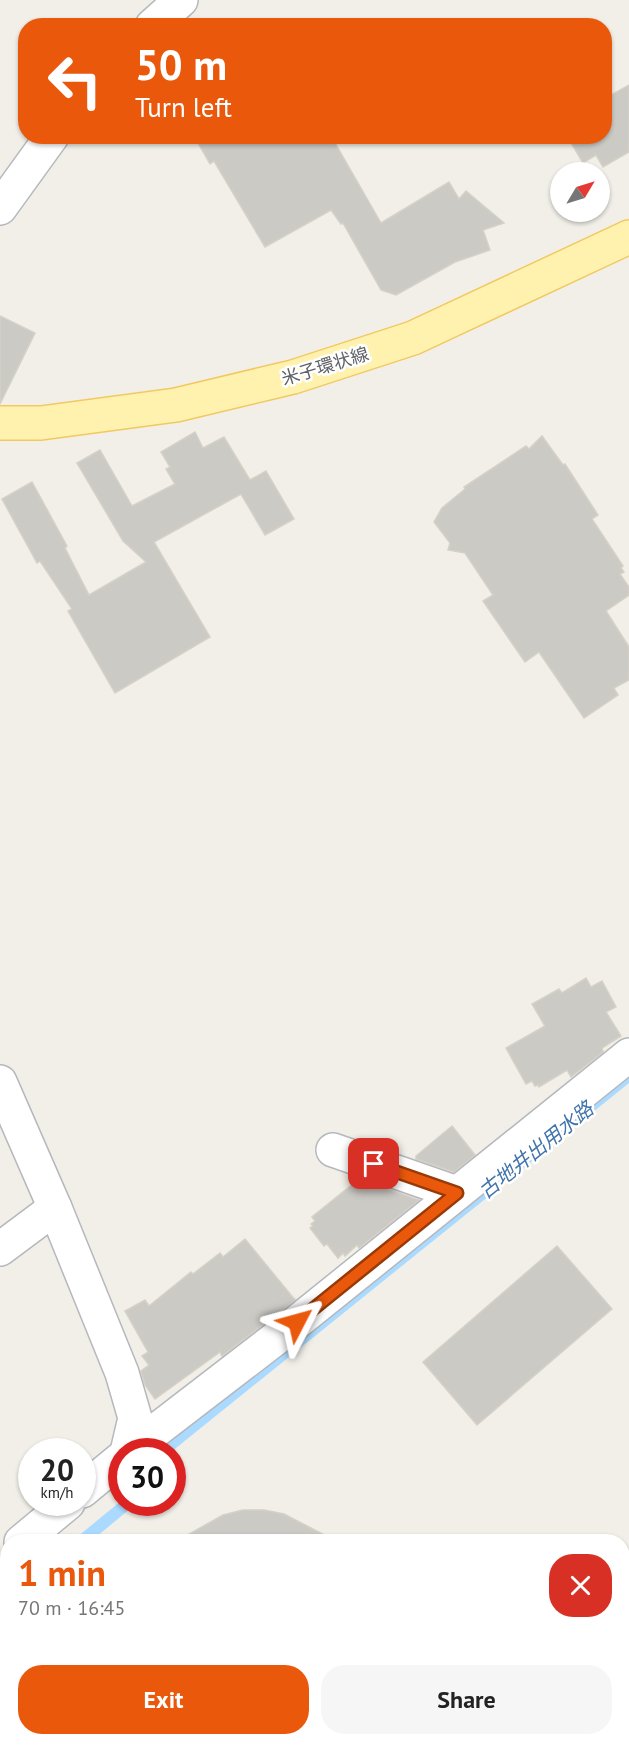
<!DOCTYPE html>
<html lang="en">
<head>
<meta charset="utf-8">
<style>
	:root { --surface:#fff; --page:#f6f6f6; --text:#222; --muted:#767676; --accent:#ea580c }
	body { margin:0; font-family:"PT Sans","Noto Sans JP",sans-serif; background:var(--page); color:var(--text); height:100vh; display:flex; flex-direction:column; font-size:22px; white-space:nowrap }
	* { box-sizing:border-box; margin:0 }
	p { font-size:20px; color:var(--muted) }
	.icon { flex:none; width:33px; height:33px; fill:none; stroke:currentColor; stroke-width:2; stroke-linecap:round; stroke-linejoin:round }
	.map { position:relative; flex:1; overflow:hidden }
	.panel { position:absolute; left:0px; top:1534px; width:630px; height:212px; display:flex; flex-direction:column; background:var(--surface); border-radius:24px 24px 0 0; box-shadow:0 2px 4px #0004 }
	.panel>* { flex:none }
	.guide { position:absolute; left:18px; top:18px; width:594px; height:126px; border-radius:24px; box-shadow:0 2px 4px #0004; background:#ea580c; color:#fff; overflow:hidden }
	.needle { width:39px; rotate:52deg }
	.buttons { position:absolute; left:550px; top:162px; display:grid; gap:12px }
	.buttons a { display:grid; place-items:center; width:60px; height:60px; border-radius:50%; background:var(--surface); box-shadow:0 2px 4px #0004; font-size:30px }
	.speed { position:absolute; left:18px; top:1438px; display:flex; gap:12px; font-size:30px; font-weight:700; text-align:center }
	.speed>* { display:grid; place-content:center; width:78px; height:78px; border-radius:50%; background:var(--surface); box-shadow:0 2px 4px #0004; line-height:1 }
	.speed small { font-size:15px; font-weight:400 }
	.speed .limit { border:9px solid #d22; background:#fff; color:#111 }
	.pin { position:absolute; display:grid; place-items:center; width:51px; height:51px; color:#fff; margin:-26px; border-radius:12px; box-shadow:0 3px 9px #0006 }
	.me { position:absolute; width:66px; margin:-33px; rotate:51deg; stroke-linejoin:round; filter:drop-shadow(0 0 4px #0008) }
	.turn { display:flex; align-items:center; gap:21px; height:126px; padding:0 18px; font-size:27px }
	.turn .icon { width:78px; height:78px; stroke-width:2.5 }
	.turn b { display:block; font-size:42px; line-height:51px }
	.round { display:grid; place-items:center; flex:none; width:63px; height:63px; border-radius:24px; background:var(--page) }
	.head { display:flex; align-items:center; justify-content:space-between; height:102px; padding:0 18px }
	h1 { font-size:36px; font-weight:700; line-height:45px; color:var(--accent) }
	.action { display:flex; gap:12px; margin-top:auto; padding:12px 18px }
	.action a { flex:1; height:69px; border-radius:24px; background:var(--accent); color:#fff; font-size:24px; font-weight:700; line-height:69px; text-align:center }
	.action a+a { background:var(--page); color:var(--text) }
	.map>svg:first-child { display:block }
	.green { fill:#c5e8c5 }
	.water { fill:#aadaff }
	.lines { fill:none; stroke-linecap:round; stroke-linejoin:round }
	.stream { stroke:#aadaff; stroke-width:9 }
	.building { fill:#cccac5; stroke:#d6d1c6; stroke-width:1.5 }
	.minor-casing { stroke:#b5b8bc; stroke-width:36 }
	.major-casing { stroke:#f2c960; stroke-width:36 }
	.minor { stroke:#fff; stroke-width:33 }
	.major { stroke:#fff2af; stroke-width:33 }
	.route-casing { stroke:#983908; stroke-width:15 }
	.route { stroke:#ea580c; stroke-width:10 }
	.labels { text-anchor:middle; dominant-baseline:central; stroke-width:5; stroke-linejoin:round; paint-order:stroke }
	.street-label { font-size:18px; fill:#5f6368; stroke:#fff }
	.water-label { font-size:20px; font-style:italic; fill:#4174aa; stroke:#fff }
</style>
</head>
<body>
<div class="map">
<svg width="629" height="1745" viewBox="0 0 629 1745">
	<rect width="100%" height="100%" fill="#f1efe8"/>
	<path class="green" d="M 629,1700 L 629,1745 L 575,1745 L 583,1739 L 622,1738 L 623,1705 Z"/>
	<g class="water">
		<path d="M 629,1067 L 629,1083 L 171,1452 L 151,1452 Z"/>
		<path d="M 121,1501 L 122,1503 L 137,1503 L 90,1542 L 71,1542 Z"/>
	</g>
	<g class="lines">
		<g class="stream">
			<path d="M 622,1585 L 629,1580"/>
			<path d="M 414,1745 L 422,1738"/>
		</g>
	</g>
	<g class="building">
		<path d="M 629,85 L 629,152 L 603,167 L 596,155 L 583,163 L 567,136 L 604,136 L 604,99 Z"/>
		<path d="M 194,136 L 331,136 L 381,223 L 449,182 L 459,199 L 466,191 L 504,223 L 483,230 L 490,250 L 455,262 L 396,295 L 381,290 L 343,223 L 341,224 L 331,210 L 265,247 L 214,161 L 210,164 Z"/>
		<path d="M 0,316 L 35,333 L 0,404 Z"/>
		<path d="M 195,432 L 203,448 L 224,437 L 250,480 L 266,471 L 294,519 L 265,535 L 241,494 L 154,542 L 210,637 L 115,693 L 68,611 L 72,609 L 40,561 L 37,563 L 2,499 L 32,482 L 67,546 L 65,548 L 89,595 L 146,562 L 123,541 L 77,463 L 100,450 L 132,506 L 175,484 L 166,469 L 170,467 L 161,452 Z"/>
		<path d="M 542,436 L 563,465 L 565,464 L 598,515 L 592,519 L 623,566 L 621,568 L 624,572 L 620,574 L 629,587 L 629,595 L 606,611 L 629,647 L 629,680 L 614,688 L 618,695 L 584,718 L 539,652 L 525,662 L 483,601 L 493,595 L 465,553 L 448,550 L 450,543 L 434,522 L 442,508 L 465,489 L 464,487 L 526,446 L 529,449 Z"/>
		<path d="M 586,978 L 591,987 L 602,981 L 616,1007 L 606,1012 L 621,1036 L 602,1048 L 603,1052 L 571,1077 L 567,1070 L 539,1087 L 538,1085 L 535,1086 L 532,1081 L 526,1084 L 506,1048 L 545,1026 L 532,1004 L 559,989 L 562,993 Z"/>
		<path d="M 452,1126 L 475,1155 L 454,1172 L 416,1159 L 416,1156 Z"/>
		<path d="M 359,1179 L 419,1200 L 359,1248 L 357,1245 L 345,1256 L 343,1253 L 338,1258 L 327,1244 L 324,1246 L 310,1228 L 313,1226 L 311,1224 L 315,1221 L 312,1217 Z"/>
		<path d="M 245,1239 L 295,1300 L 222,1356 L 220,1352 L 155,1399 L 145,1385 L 141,1371 L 149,1365 L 142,1356 L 148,1352 L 125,1311 L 145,1300 L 149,1306 L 191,1272 L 193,1274 L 220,1253 L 223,1257 Z"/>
		<path d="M 557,1246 L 612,1309 L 477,1425 L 423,1362 Z"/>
		<path d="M 243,1510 L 264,1510 L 284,1514 L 338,1542 L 175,1542 L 223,1515 Z"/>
	</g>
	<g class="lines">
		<g class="minor-casing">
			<g id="minor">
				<path d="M 152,26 L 181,0"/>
				<path d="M 0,208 L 52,136"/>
				<path d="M 0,1082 L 55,1208 L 122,1373 L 135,1418 L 127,1452"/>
				<path d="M 333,1150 L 457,1193"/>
				<path d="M 0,1249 L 55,1208"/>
				<path d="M 128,1452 L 297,1322 L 629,1055"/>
				<path d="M 82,1491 L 122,1458"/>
				<path d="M 21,1542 L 68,1503"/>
			</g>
		</g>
		<g class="major-casing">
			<g id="major">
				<path d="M 0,423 L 41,423 L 176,405 L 293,377 L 413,338 L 629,237"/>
				<path d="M 622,1687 L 629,1682"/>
				<path d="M 553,1745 L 560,1738"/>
			</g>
		</g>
		<use href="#minor" class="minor"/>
		<use href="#major" class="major"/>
	</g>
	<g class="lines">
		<g class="route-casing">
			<path id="route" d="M 297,1322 L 457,1193 L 374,1164"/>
		</g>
		<use href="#route" class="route"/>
	</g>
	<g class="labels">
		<g class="street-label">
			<text transform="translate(325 366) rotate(-17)">米子環状線</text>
		</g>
		<g class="water-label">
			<text transform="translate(536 1150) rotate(-39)">古地井出用水路</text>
		</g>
	</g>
</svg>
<div class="buttons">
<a><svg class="needle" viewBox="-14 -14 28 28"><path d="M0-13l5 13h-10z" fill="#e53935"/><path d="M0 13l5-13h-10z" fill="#767676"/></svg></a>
</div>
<div class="speed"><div>20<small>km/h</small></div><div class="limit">30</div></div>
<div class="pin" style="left:374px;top:1164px;background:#d93025"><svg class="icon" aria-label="arrive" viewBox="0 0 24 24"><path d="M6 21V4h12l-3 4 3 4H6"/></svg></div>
<svg class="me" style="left:297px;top:1322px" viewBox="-20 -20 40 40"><path d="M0-17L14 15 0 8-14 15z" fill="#ea580c" stroke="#fff" stroke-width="4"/></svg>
<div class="guide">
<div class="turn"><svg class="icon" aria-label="left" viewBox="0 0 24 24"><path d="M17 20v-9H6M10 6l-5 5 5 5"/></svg><div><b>50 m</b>Turn left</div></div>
</div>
<section class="panel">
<div class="head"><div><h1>1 min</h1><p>70 m · 16:45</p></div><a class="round" style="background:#d93025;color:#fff"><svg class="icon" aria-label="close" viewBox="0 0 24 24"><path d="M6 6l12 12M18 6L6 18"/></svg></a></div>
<div class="action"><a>Exit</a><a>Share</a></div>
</section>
</div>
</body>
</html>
